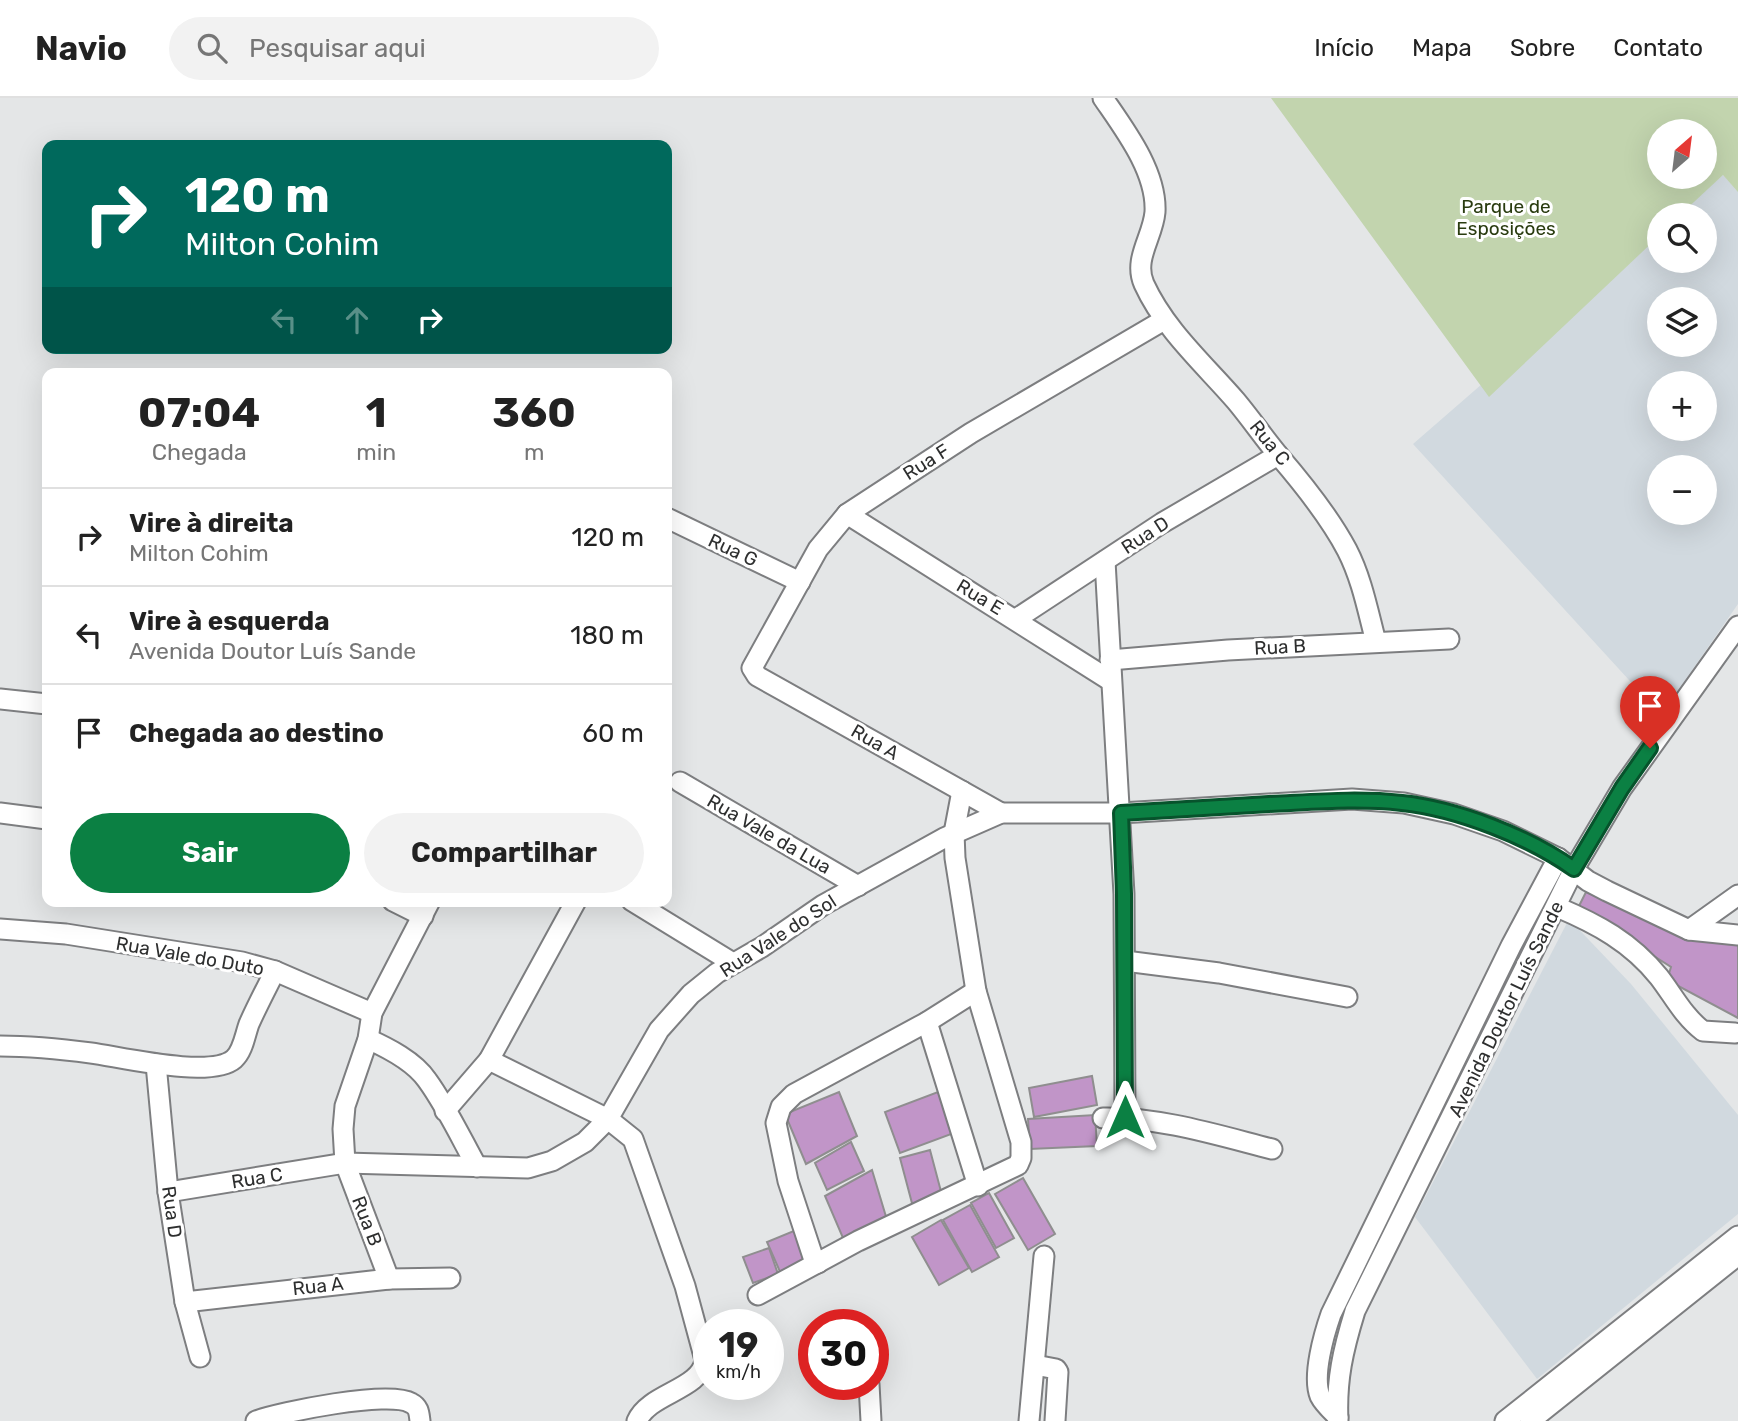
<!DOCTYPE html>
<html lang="pt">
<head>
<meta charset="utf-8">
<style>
	:root { --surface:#fff; --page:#f2f2f2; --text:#222; --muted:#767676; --line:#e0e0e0; --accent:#0b8043 }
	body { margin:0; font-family:Rubik,sans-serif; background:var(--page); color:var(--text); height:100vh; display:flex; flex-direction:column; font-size:26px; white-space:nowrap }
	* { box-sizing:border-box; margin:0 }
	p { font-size:23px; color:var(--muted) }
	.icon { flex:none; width:38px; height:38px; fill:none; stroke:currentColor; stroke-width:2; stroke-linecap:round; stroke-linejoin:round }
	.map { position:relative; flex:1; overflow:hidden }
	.drawer { position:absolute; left:42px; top:270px; width:630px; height:539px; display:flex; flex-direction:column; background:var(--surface); border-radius:14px; box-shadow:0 7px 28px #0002 }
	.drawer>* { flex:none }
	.top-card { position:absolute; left:42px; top:42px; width:630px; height:214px; border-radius:14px; box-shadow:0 7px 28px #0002; background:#00695c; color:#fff; overflow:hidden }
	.needle { width:46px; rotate:28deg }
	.tools { position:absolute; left:1647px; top:21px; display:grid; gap:14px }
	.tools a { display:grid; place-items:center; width:70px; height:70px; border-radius:50%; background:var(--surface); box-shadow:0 7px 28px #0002; font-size:35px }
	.speed { position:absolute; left:693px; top:1211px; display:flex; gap:14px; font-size:35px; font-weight:700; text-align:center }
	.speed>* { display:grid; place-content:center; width:91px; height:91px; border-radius:50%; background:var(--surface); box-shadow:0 7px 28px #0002; line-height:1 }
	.speed small { font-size:18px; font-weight:400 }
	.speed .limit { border:10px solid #d22; background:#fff; color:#111 }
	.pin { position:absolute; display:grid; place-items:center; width:60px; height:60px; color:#fff; margin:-72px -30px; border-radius:50% 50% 50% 0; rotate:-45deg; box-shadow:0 0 7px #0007 }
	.pin .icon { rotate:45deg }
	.me { position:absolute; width:77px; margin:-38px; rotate:0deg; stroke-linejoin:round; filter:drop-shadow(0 0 5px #0008) }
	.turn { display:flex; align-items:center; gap:24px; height:147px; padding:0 28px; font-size:32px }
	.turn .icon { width:91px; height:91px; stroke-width:2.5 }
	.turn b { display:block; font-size:49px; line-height:60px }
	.lanes { display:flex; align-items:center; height:66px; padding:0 28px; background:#0003; justify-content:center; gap:35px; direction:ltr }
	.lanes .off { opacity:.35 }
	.eta { display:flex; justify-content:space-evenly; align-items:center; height:119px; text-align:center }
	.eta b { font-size:42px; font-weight:700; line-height:49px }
	.button { display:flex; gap:14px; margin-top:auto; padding:14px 28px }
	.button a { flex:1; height:80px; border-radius:42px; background:var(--accent); color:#fff; font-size:28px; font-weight:700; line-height:80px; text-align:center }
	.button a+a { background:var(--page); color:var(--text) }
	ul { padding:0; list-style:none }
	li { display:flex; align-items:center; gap:21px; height:98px; padding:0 28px; border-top:2px solid var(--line) }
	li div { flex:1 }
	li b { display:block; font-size:26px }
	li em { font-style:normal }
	header { display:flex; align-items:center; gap:42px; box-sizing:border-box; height:98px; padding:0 35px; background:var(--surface); border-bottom:2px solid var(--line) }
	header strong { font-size:33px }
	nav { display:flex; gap:38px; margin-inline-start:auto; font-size:24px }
	.search { width:490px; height:63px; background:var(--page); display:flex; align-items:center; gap:18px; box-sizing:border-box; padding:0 24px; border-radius:38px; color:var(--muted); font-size:26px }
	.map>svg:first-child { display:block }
	.built { fill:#d1d9df; fill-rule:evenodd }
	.green { fill:#c2d4ae; fill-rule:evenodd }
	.building { fill:#c195c8; stroke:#8f8e8f; stroke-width:2 }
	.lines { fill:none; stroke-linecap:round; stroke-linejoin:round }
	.minor-casing { stroke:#7d7e80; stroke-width:23 }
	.minor { stroke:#fff; stroke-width:19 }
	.route-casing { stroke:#07532c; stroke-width:18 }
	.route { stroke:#0b8043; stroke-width:12 }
	.labels { text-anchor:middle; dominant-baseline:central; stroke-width:6; stroke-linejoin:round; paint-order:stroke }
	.park-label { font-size:19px; fill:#2a3c10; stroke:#fff }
	.street-label { font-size:19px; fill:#2e2f2f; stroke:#fff }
</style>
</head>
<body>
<header>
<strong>Navio</strong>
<div class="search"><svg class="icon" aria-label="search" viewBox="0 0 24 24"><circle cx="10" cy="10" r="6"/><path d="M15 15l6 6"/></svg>Pesquisar aqui</div>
<nav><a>Início</a><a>Mapa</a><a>Sobre</a><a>Contato</a></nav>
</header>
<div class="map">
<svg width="1738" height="1323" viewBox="0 0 1738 1323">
	<rect width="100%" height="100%" fill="#e4e6e7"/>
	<g class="built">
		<path d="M 1723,77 L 1738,93 L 1738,506 L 1661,617 L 1413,346 L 1659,132 L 1659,163 L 1704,163 L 1704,117 L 1677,117 ZM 1659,201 L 1704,201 L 1704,247 L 1659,247 ZM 1659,285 L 1704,285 L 1704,331 L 1659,331 ZM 1659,369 L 1704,369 L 1704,415 L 1659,415 Z"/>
		<path d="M 1569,821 L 1631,886 L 1738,1017 L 1738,1116 L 1537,1281 L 1415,1119 Z"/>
	</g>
	<path class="green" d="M 1271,0 L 1738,0 L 1738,94 L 1723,77 L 1680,117 L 1659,117 L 1659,138 L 1489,299 ZM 1659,33 L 1704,33 L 1704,79 L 1659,79 Z"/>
	<g class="building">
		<path d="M 1586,794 L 1689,839 L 1738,843 L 1738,920 L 1667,882 L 1671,869 L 1578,810 Z"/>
		<path d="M 1092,978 L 1097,1007 L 1034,1019 L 1029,990 Z"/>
		<path d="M 839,994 L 857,1038 L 806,1066 L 785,1016 Z"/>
		<path d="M 938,994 L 954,1035 L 900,1055 L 885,1014 Z"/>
		<path d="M 1095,1017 L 1097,1048 L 1030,1051 L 1028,1021 Z"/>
		<path d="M 851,1044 L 864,1073 L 827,1092 L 815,1065 Z"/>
		<path d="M 930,1052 L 943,1101 L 913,1109 L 900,1060 Z"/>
		<path d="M 872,1072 L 887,1122 L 843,1140 L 825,1098 Z"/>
		<path d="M 1023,1080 L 1055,1136 L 1028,1152 L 995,1096 Z"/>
		<path d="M 989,1095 L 1014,1140 L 996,1150 L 971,1105 Z"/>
		<path d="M 970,1107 L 999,1159 L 972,1174 L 943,1122 Z"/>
		<path d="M 941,1122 L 969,1170 L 939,1187 L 912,1139 Z"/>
		<path d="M 801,1130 L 814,1162 L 781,1176 L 767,1144 Z"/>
		<path d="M 769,1150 L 778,1176 L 753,1185 L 743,1159 Z"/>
	</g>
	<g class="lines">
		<g class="minor-casing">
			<g id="minor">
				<path d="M 1103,0 C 1125,32 1157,74 1155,114 C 1153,139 1133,161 1144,186 C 1165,232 1204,266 1236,303 C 1251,321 1264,340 1279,358 C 1304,387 1329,418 1347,452 C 1362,481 1368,514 1376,544"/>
				<path d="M 847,416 L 1111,583"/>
				<path d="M 667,420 L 800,484"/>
				<path d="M 1105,463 L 1124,796 L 1125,1019"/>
				<path d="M 1016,521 L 1162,425 L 1278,357"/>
				<path d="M 1110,562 L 1228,552 L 1449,541"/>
				<path d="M 0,601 L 47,606"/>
				<path d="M 680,684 L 858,788"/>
				<path d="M 0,715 L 47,721"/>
				<path d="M 1001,715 L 782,592 L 757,578 L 752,570 L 818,451 L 847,416 L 971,335 L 1164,222"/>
				<path d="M 393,803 L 423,818"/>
				<path d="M 632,803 L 733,865"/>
				<path d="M 1557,809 C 1597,826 1631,844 1659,879 C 1673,897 1684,919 1703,933 L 1735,935"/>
				<path d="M 0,831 L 66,836 L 242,864 L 275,873 L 372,915"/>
				<path d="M 1689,832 L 1738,797"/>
				<path d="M 1125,863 L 1219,875 L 1347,899"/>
				<path d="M 927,924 L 978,1088"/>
				<path d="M 368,941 C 388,950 414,963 427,982 C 446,1008 461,1040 477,1069"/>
				<path d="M 0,948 C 30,948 61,951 91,955 C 121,959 211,981 234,961 C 243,953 245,937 249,926 C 257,908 266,891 275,873"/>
				<path d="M 489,962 L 608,1021 L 633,1041 L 685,1188 L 705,1262 C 701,1292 649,1295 637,1323"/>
				<path d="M 156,966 L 168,1094 L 185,1204 L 200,1259"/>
				<path d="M 445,1013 L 489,962 L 576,803"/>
				<path d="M 1103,1020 C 1160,1019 1217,1037 1272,1051"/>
				<path d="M 168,1094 L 345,1065 L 528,1070 L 552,1063 L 585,1044 L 608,1021 L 659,932 L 691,896 L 717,875 L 762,849 L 823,807 L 944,740 L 1001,715 L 1121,715 L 1352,701 L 1404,705 L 1454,716 L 1503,733 L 1558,760 L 1588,783 L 1607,793 L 1689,832 L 1738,837"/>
				<path d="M 818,1165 L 814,1162 L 788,1083 L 776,1025 L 781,1009 L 794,996 L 927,924 L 976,893"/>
				<path d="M 389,1181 L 345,1065 L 343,1031 L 345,1008 L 368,941 L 372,915 L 430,803"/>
				<path d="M 758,1197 L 858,1143 L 1018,1067 L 1021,1060 L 1021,1044 L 976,893 L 955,760 L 954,735 L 962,693"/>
				<path d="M 185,1204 L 389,1181 L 450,1180"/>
				<path d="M 1035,1267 L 1056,1271 L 1058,1274 L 1055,1323"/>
				<path d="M 869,1286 L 871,1323"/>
				<path d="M 1338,1319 C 1332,1313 1324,1306 1320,1298 C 1312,1278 1324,1236 1331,1216 L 1511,848 L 1558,760"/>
				<path d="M 256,1323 C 281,1314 389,1292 411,1305 C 419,1309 419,1315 420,1323"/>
				<path d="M 1029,1323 L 1044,1158"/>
				<path d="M 1338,1323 C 1336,1282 1343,1252 1355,1213 L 1574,771 L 1622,690 L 1738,528"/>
				<path d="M 1505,1323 L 1738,1138"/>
				<path d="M 1530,1323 L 1738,1157"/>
			</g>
		</g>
		<use href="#minor" class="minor"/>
	</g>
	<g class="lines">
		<g class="route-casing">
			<path id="route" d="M 1125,1019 L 1124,796 L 1121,715 C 1170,712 1220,709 1269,706 C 1314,704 1357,700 1402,705 C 1458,711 1529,739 1574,771 L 1622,690 L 1650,650"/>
		</g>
		<use href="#route" class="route"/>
	</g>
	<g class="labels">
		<g class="park-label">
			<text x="1506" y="108">Parque de<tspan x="1506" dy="22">Esposições</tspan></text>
		</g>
		<g class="street-label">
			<text transform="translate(1270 345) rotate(51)">Rua C</text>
			<text transform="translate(926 364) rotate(-32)">Rua F</text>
			<text transform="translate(1145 437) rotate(-33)">Rua D</text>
			<text transform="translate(733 452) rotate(25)">Rua G</text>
			<text transform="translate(980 499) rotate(31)">Rua E</text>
			<text transform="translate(1280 549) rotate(-3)">Rua B</text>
			<text transform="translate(875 644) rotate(30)">Rua A</text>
			<text transform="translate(769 736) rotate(30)">Rua Vale da Lua</text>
			<text transform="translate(778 838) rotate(-33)">Rua Vale do Sol</text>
			<text transform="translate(190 858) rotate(10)">Rua Vale do Duto</text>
			<text transform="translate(1506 911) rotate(-64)">Avenida Doutor Luís Sande</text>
			<text transform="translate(257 1080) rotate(-9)">Rua C</text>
			<text transform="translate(172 1114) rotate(82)">Rua D</text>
			<text transform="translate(367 1123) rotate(69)">Rua B</text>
			<text transform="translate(318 1188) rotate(-6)">Rua A</text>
		</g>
	</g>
</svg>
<div class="tools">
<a><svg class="needle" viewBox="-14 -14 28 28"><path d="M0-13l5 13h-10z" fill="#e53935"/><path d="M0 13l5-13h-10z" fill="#767676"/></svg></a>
<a><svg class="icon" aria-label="search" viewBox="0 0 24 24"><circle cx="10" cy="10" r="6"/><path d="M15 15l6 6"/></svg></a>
<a><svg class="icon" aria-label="layers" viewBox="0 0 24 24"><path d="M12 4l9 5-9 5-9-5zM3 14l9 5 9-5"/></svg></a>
<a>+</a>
<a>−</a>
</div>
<div class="speed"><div>19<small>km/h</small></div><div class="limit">30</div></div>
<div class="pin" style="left:1650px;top:650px;background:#d93025"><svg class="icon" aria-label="arrive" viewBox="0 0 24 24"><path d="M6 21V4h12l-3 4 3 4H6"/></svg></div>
<svg class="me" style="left:1125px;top:1019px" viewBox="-20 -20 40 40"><path d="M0-17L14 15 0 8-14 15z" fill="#0b8043" stroke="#fff" stroke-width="4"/></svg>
<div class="top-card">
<div class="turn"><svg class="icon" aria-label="right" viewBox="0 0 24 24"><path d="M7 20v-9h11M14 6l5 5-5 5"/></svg><div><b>120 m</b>Milton Cohim</div></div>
<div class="lanes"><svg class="icon off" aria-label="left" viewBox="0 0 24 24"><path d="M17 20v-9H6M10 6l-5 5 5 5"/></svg><svg class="icon off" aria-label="ahead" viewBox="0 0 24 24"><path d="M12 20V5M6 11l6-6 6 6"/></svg><svg class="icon" aria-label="right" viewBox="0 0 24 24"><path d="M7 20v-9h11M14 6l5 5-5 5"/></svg></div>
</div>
<section class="drawer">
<div class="eta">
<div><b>07:04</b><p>Chegada</p></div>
<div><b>1</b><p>min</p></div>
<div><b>360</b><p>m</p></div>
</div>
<ul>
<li><svg class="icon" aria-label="right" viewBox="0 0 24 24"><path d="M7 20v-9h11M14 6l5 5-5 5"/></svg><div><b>Vire à direita</b><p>Milton Cohim</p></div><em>120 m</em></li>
<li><svg class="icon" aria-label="left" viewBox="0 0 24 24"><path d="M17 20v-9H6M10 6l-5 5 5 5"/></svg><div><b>Vire à esquerda</b><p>Avenida Doutor Luís Sande</p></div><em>180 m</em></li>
<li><svg class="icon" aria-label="arrive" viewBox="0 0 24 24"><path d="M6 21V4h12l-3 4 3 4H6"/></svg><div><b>Chegada ao destino</b></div><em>60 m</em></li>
</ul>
<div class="button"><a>Sair</a><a>Compartilhar</a></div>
</section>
</div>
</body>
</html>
